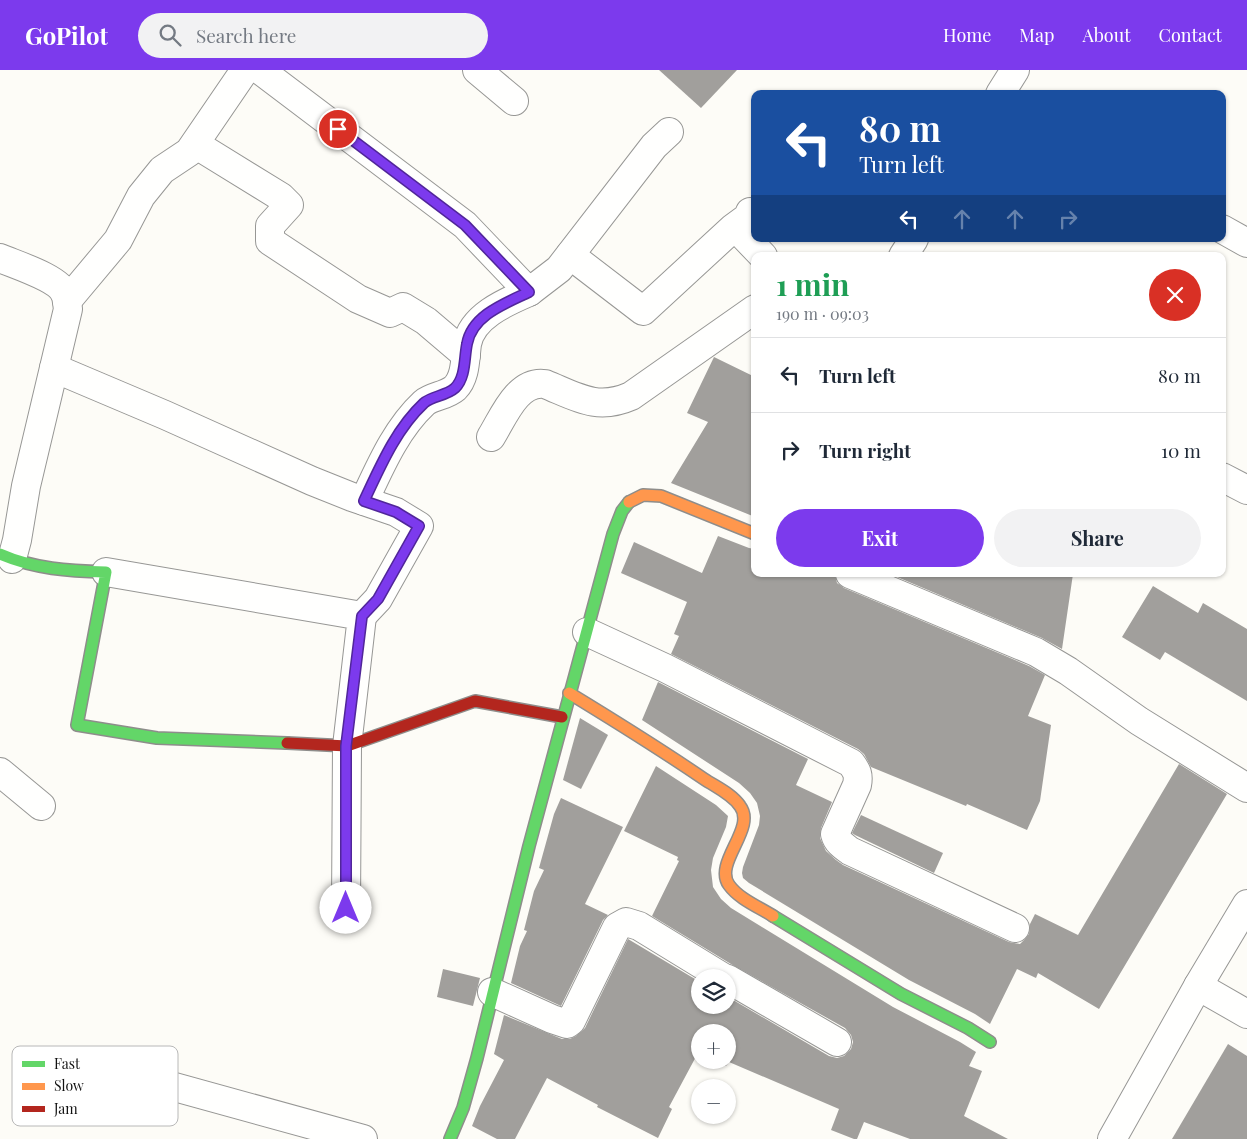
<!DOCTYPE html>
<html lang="en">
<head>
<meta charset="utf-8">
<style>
	:root { --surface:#fff; --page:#f2f2f3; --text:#1f2937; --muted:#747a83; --line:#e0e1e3; --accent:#7c3aed }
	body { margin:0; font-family:"Playfair Display",serif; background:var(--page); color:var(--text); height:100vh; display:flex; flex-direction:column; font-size:19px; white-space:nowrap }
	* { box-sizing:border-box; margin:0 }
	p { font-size:16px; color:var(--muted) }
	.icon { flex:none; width:28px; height:28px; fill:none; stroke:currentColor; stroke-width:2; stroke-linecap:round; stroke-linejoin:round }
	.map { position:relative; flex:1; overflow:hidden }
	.sheet { position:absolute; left:751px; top:182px; width:475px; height:325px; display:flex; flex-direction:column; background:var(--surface); border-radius:10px; box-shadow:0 1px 4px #0004 }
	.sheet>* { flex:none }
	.top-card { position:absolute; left:751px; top:20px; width:475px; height:152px; border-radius:10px; box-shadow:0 1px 4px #0004; background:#1a4fa0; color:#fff; overflow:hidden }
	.controls { position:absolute; left:691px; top:899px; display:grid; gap:10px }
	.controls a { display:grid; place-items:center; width:45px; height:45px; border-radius:50%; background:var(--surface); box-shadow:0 1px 4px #0004; font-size:25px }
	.pin { position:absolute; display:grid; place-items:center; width:42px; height:42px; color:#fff; margin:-21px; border:2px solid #fff; border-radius:50%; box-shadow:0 1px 5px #0007 }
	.me { position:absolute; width:55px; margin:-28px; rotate:0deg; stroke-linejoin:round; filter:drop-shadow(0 0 4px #0008) }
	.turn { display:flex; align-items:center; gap:18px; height:105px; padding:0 25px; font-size:22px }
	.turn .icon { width:65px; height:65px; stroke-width:2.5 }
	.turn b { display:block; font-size:35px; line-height:42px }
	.lanes { display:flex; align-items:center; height:48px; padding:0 25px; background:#0003; justify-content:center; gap:25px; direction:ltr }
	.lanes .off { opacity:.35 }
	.round { display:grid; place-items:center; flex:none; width:52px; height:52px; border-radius:26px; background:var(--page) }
	.summary { display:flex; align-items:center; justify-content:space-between; height:85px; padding:0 25px }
	h1 { font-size:30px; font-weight:700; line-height:38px; color:#1e9e55 }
	.action { display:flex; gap:10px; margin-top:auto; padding:10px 25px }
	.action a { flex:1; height:58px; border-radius:30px; background:var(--accent); color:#fff; font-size:20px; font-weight:700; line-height:58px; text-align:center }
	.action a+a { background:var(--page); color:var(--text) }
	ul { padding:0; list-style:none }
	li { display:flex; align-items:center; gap:15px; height:75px; padding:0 25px; border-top:1px solid var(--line) }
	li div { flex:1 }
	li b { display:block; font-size:19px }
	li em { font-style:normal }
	header { display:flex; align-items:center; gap:30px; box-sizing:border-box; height:70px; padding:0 25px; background:var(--accent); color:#fff }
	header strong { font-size:24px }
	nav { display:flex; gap:28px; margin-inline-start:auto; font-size:18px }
	.search { width:350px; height:45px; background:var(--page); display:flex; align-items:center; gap:12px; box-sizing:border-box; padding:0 18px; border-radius:28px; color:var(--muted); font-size:19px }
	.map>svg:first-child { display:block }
	.building { fill:#a19f9c }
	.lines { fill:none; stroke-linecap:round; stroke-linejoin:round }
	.street-casing { stroke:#979795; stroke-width:30 }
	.fast-casing { stroke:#8e8d8b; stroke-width:14 }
	.slow-casing { stroke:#8e8d8b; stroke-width:14 }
	.jam-casing { stroke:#8e8d8b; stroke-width:14 }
	.street { stroke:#fffffe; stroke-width:28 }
	.fast { stroke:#63d668; stroke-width:11 }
	.slow { stroke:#ff974d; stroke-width:11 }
	.jam { stroke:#b3261e; stroke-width:11 }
	.route-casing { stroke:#51269a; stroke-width:12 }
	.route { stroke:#7c3aed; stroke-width:9 }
	.key { fill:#fff; stroke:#b8b8b8; stroke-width:1 }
	.key-label { font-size:14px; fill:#111 }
</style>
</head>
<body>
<header>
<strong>GoPilot</strong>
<div class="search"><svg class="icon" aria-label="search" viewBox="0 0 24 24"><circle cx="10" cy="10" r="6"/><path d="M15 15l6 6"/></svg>Search here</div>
<nav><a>Home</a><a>Map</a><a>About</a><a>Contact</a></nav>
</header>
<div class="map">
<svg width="1247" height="1069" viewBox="0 0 1247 1069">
	<rect width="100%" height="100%" fill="#fdfcf7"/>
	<g class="building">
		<path d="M 659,0 L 737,0 L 701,38 Z"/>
		<path d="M 714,287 L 755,307 L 755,447 L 671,413 L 708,352 L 687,343 Z"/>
		<path d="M 718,466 L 749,478 L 755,479 L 755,504 L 835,504 L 837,513 L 844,518 L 1029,596 L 1045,605 L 1028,646 L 1051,655 L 1040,731 L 1027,760 L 967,734 L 966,736 L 871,697 L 864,684 L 858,679 L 671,584 L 679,566 L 674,564 L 687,532 L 621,503 L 634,472 L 702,503 Z"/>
		<path d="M 890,504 L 1073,504 L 1062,579 L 1042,568 Z"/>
		<path d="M 1153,516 L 1198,543 L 1203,533 L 1247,559 L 1247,631 L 1165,582 L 1160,590 L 1122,567 Z"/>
		<path d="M 658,612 L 808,689 L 796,715 L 832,732 L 821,758 L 820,768 L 826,781 L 836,790 L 843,795 L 1009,872 L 1020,874 L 1024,870 L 1029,864 L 1030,854 L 1035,844 L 1078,865 L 1179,694 L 1227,724 L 1099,939 L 1038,903 L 1036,908 L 1017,899 L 990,954 L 975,944 L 909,910 L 749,813 L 743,808 L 742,803 L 743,797 L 759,755 L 760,746 L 757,733 L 750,723 L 739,713 L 642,650 Z"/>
		<path d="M 580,648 L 608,665 L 581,719 L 563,710 Z"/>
		<path d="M 656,696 L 716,735 L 728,746 L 726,757 L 713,788 L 711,800 L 713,817 L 721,829 L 731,838 L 893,937 L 960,972 L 976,982 L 969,996 L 982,1001 L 964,1046 L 1008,1069 L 910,1069 L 864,1052 L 857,1069 L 854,1069 L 831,1060 L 839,1039 L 729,992 L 726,996 L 716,990 L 728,990 L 728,962 L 700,962 L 700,981 L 699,981 L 669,1037 L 672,1039 L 658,1068 L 597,1037 L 598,1035 L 547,1008 L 515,1069 L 497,1069 L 472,1056 L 480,1036 L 504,990 L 494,984 L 504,945 L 562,969 L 570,969 L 576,966 L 585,958 L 628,869 L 700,912 L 700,935 L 728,935 L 728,927 L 829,986 L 837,988 L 844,986 L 851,979 L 853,972 L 851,965 L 845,958 L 731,894 L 652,846 L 679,791 L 677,790 L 678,787 L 624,761 Z"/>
		<path d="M 561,728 L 623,757 L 585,834 L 608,845 L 603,850 L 561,936 L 511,913 L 520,876 L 527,861 L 524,860 L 534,821 L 544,800 L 539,798 L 554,744 Z"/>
		<path d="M 861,745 L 943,783 L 934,803 L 855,765 L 852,763 Z"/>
		<path d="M 443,899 L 480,908 L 473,936 L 437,927 Z"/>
		<path d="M 1228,974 L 1247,986 L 1247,1069 L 1172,1069 Z"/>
	</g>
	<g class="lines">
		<g class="street-casing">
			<g id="street">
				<path d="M 260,0 L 465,155 L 529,222 L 559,199 L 654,76 L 669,62"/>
				<path d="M 477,0 L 514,31"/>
				<path d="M 1000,24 L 1015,0"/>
				<path d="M 195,74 L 281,127 L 289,135 L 270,156 L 270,171 L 358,229 L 390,243 L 403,237 L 426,251 L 466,285"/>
				<path d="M 1222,159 L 1247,173"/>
				<path d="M 741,163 L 763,186"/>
				<path d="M 570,185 L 643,241 L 733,158 L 748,147 L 750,142"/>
				<path d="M 903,186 L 914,169"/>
				<path d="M 0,188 C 16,195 59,208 65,224 C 67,228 67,234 68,239 L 26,416 L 17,470 L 12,489"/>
				<path d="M 67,231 L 118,170 L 141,126 L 162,100 L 189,82 L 245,0"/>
				<path d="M 54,298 L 165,345 L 312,411 L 352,427 L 396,442 L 419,456 L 378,529 L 362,546"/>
				<path d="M 491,367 C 503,348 517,310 545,314 C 577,327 597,341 631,326 L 755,239"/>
				<path d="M 1222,407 L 1247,420"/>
				<path d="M 364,431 C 380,397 396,359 424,333 C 432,326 446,326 455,318 C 466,307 465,288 467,274 C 472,246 506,232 529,222"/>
				<path d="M 106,502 L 362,546 L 347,676 L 346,838"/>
				<path d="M 850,504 L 1036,582 L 1068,601 L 1139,651 L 1247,718"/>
				<path d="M 587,562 L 665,598 L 851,693 C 857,701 859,705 857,715 L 835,764 C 837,772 843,776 850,781 L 1015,858"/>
				<path d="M 0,702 L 41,736"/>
				<path d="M 728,909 L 837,972"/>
				<path d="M 1198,916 L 1247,944"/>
				<path d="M 492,922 L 552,949 L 567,954 L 571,951 L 617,857 L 626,852 L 639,856 L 724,908"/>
				<path d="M 95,995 L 363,1069"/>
				<path d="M 1112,1069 L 1198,916 L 1247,834"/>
			</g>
		</g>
		<g class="fast-casing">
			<g id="fast">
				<path d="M 0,484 C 34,499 69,501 106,502 L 77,655 L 157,668 L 287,673"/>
				<path d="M 773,846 L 901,924 L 968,958 L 990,972"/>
				<path d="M 450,1069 L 463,1038 L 477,988 L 529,776 L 613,464 L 622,441 L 629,432"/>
			</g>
		</g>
		<g class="slow-casing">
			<g id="slow">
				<path d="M 629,432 L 643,425 L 661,426 L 755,464"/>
				<path d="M 569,623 C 615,651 660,679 704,709 C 716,717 732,724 740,736 C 757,758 713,793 729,815 C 739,829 759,837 773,846"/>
			</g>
		</g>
		<g class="jam-casing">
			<path id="jam" d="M 287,673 L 347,676 L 475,631 L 562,647"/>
		</g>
		<use href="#street" class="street"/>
		<use href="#fast" class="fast"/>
		<use href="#slow" class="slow"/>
		<use href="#jam" class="jam"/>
	</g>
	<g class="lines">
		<g class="route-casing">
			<path id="route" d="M 338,59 L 465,155 L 529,222 C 506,233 472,245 467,274 C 464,288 466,307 455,318 C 446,326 432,326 424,333 C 396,359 380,397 364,431 L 396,442 L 419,456 L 378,529 L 362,546 L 346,676 L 346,838"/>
		</g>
		<use href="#route" class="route"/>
	</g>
	<rect x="12" y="976" width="166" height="80" rx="8" class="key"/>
	<rect x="22" y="991" width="23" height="6" fill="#63d668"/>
	<rect x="22" y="1013" width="23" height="7" fill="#ff974d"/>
	<rect x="22" y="1036" width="23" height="6" fill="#b3261e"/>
	<g class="key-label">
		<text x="54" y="999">Fast</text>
		<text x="54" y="1021">Slow</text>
		<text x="54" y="1044">Jam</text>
	</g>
</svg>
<div class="controls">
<a><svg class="icon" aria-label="layers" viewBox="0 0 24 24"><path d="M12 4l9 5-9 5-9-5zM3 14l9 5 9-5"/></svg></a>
<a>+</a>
<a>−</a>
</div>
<div class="pin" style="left:338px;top:59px;background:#d93025"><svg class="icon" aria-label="arrive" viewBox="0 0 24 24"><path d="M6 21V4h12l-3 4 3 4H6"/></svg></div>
<svg class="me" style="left:346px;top:838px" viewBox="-20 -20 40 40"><circle r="19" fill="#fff"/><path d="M0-13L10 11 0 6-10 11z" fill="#7c3aed"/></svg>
<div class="top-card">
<div class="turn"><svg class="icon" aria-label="left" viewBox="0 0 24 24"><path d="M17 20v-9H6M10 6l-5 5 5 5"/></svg><div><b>80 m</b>Turn left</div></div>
<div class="lanes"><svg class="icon" aria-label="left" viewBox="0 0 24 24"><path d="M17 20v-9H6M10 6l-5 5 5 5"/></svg><svg class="icon off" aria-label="ahead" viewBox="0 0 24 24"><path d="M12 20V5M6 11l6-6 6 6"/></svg><svg class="icon off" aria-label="ahead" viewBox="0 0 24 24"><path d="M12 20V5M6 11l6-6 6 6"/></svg><svg class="icon off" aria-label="right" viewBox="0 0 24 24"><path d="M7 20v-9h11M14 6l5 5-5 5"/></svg></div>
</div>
<section class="sheet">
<div class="summary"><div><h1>1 min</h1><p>190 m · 09:03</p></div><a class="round" style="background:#d93025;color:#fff"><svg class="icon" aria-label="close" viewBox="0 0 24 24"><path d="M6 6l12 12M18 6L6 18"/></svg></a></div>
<ul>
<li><svg class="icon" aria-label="left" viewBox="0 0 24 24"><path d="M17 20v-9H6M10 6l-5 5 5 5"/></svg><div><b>Turn left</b></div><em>80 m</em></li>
<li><svg class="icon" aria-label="right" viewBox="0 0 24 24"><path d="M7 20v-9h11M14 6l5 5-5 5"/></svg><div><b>Turn right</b></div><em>10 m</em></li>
</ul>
<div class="action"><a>Exit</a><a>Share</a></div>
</section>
</div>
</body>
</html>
